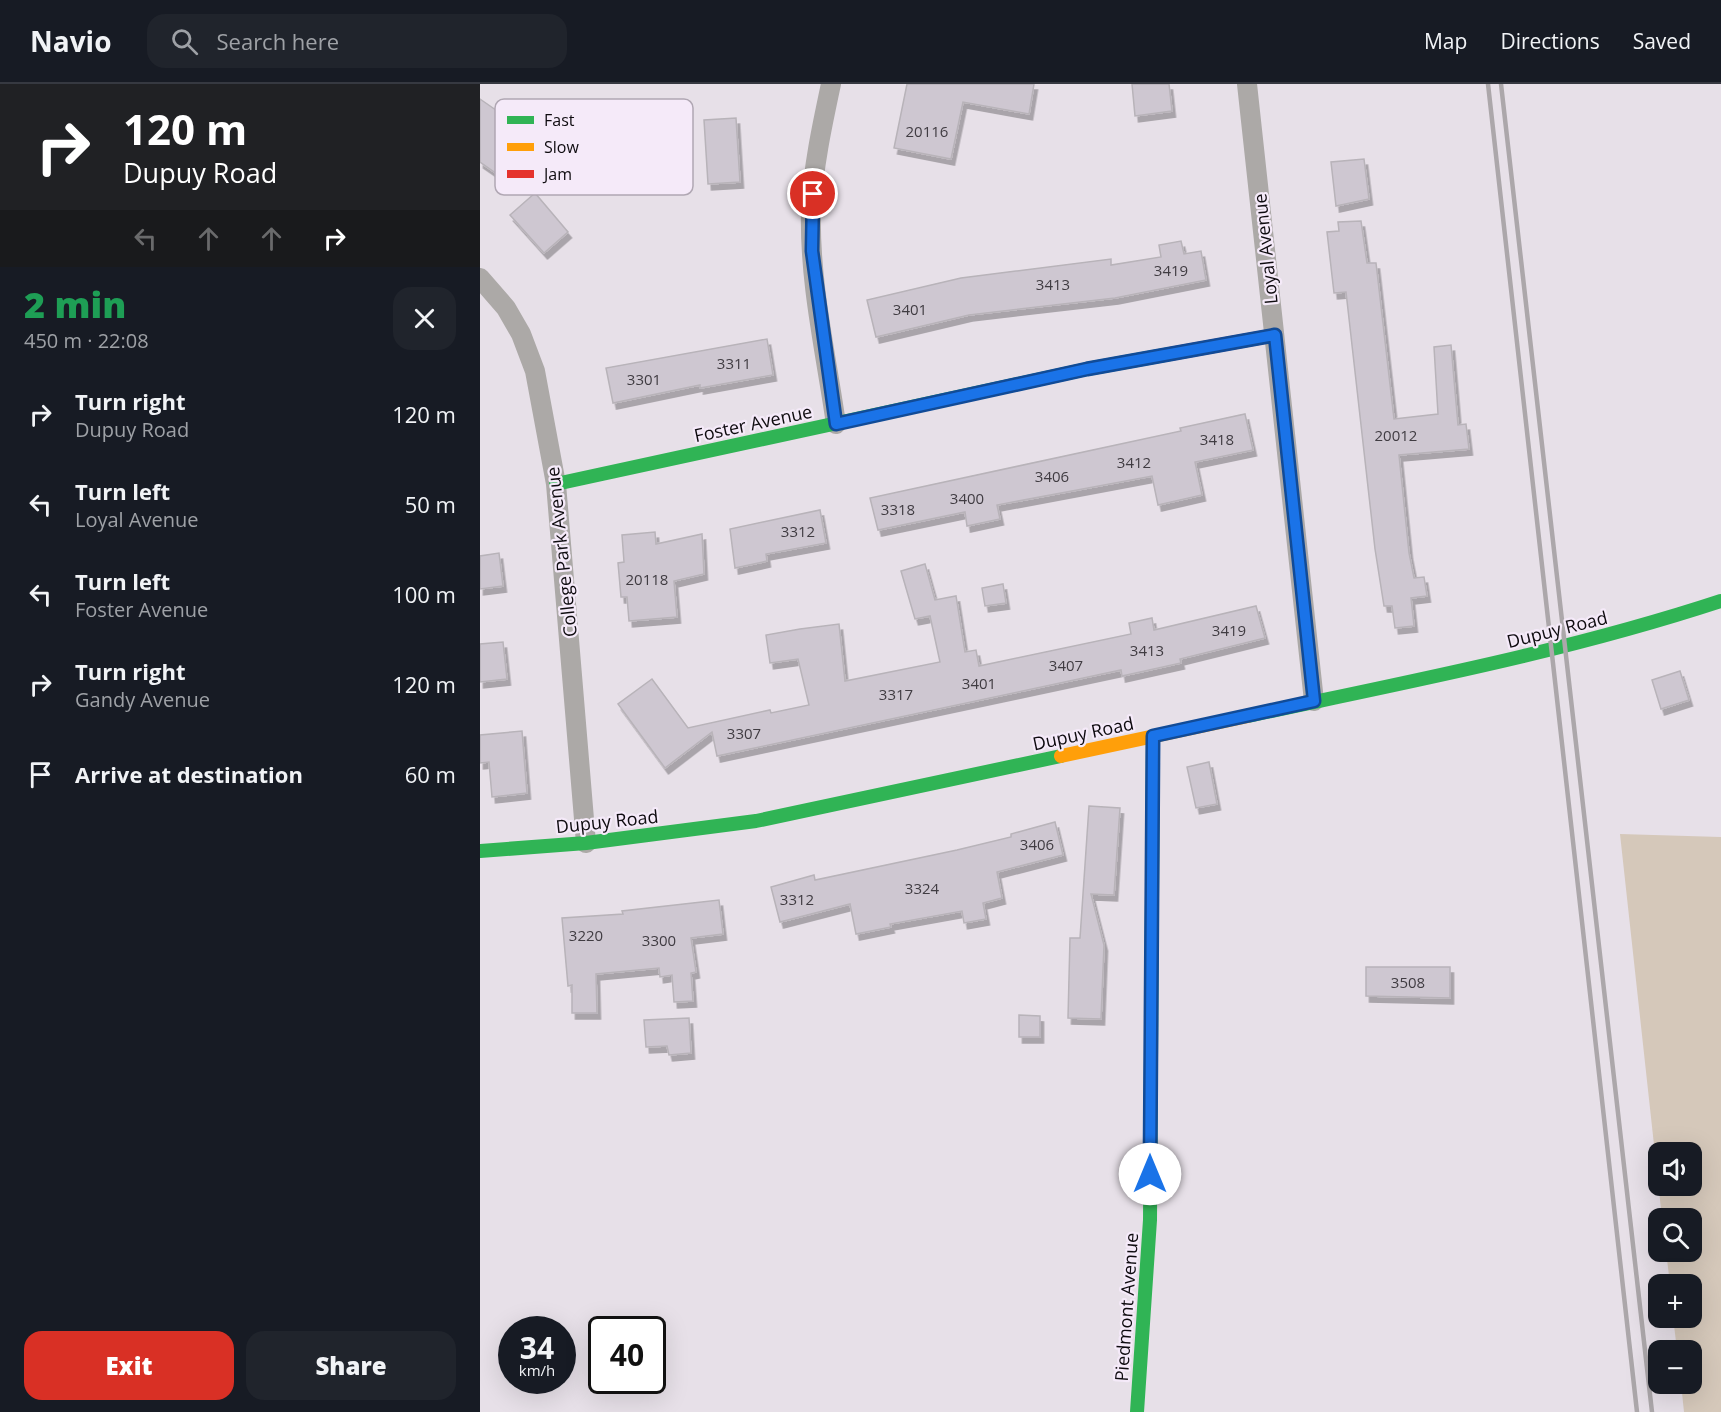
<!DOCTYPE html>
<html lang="en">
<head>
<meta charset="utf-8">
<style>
	:root { --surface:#171b24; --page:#20242c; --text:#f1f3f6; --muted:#9ea1a6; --line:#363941; --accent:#d93025 }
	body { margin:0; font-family:"Open Sans",sans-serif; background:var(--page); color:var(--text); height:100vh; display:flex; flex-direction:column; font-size:22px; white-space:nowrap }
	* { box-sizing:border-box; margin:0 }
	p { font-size:20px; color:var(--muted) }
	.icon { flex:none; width:33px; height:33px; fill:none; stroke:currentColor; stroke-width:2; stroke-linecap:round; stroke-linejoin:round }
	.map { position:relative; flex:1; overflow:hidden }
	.drawer { display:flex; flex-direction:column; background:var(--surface); width:480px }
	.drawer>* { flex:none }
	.guide { background:#202124; color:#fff; overflow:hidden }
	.controls { position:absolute; left:1168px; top:1058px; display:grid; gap:12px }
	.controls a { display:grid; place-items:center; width:54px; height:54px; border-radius:12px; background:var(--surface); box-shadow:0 6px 24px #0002; font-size:30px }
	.speed { position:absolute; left:18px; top:1232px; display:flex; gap:12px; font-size:30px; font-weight:700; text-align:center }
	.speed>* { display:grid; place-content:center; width:78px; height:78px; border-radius:50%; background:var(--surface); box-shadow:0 6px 24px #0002; line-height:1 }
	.speed small { font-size:15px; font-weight:400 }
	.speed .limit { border:3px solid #111; border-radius:9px; background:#fff; color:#111 }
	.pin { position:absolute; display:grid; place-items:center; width:51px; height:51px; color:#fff; margin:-26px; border:3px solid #fff; border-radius:50%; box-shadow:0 2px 6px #0007 }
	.me { position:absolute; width:66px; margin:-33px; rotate:0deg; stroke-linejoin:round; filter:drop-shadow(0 0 4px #0008) }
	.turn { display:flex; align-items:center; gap:21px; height:126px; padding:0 24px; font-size:27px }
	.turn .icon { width:78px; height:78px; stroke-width:2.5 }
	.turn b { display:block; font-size:42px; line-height:51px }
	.lanes { display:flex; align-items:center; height:57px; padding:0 24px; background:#0003; justify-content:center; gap:30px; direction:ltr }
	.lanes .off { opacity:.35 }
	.round { display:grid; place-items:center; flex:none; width:63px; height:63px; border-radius:18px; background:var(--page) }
	.summary { display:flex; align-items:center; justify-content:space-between; height:102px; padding:0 24px }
	h1 { font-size:36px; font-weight:800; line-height:45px; color:#1e9e55 }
	.primary-button { display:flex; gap:12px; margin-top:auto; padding:12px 24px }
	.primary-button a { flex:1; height:69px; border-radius:18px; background:var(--accent); color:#fff; font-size:24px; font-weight:800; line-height:69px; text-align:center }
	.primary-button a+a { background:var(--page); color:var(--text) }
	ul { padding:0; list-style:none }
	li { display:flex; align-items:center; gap:18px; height:90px; padding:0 24px }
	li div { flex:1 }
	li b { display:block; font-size:22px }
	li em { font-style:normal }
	header { display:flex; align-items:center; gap:36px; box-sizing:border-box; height:84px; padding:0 30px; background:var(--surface); border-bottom:2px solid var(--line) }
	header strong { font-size:28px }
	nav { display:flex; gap:33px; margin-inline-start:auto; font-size:21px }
	.search { width:420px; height:54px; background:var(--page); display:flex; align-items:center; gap:15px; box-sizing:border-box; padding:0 21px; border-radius:18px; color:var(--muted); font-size:22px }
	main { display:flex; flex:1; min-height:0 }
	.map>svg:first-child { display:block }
	.green { fill:#d5c8ba; fill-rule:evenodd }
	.building { fill:#cec7d1; stroke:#b8b3b9; stroke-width:1.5; filter:url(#shadow) }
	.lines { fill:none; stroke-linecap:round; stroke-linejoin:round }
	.street { stroke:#aca9a7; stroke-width:20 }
	.fast { stroke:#30b455; stroke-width:14 }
	.slow { stroke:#ff9f0a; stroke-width:14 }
	.jam { stroke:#e5322d; stroke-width:14 }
	.rail { stroke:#aca7aa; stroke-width:4.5 }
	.route-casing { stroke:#114b97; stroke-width:15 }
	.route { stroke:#1a73e8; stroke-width:10 }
	.labels { text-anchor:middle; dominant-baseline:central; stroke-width:4.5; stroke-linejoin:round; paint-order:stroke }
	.number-label { font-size:15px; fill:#403c42 }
	.street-label { font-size:18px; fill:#0e0b0f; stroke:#f5eaf9 }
	.key { fill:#f5eaf9; stroke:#b0a7b3; stroke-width:1.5 }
	.key-label { font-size:16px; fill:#0e0b0f }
</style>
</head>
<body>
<header>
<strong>Navio</strong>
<div class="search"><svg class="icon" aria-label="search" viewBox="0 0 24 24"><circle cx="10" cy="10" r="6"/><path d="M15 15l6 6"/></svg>Search here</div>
<nav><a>Map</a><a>Directions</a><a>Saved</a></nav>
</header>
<main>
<section class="drawer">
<div class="guide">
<div class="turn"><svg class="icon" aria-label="right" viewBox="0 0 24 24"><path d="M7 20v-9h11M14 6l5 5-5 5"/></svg><div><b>120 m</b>Dupuy Road</div></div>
<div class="lanes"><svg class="icon off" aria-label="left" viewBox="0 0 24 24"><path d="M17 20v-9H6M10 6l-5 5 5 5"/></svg><svg class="icon off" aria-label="ahead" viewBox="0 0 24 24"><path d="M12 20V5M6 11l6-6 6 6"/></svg><svg class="icon off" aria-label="ahead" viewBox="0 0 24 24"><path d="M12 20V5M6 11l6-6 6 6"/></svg><svg class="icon" aria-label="right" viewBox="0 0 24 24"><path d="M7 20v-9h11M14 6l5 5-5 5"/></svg></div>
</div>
<div class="summary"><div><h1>2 min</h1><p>450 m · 22:08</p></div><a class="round"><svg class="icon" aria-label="close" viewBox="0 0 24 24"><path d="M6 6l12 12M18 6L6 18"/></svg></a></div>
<ul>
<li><svg class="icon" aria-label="right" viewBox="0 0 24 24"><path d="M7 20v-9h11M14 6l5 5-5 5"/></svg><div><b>Turn right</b><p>Dupuy Road</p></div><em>120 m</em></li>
<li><svg class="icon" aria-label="left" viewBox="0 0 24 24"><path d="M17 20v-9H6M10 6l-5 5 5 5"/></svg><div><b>Turn left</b><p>Loyal Avenue</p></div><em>50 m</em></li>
<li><svg class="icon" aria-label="left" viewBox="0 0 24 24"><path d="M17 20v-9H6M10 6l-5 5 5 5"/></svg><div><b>Turn left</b><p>Foster Avenue</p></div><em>100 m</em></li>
<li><svg class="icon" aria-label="right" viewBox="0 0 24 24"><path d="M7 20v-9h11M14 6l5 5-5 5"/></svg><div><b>Turn right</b><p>Gandy Avenue</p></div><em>120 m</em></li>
<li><svg class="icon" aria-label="arrive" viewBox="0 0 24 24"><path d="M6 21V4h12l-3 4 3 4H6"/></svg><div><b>Arrive at destination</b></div><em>60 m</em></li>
</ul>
<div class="primary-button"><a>Exit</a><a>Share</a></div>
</section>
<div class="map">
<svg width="1241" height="1328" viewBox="0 0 1241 1328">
	<defs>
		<filter id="shadow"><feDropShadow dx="3.5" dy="6" stdDeviation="0" flood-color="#0004"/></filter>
	</defs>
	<rect width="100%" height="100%" fill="#e7e0e8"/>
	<path class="green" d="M 1140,750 L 1241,753 L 1241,1328 L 1204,1328 L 1201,1299 L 1212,1299 L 1212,1266 L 1197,1266 L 1193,1233 L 1212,1233 L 1212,1200 L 1190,1200 L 1186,1167 L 1212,1167 L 1212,1134 L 1182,1134 ZM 1179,1068 L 1212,1068 L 1212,1101 L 1179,1101 Z"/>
	<g class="building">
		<path d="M 427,0 L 554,0 L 549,30 L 483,18 L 471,75 L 414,64 Z"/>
		<path d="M 652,0 L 689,0 L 692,27 L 655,32 Z"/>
		<path d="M 0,15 L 49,49 L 20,92 L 0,78 Z"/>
		<path d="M 256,34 L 260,98 L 228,100 L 224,36 Z"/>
		<path d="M 884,75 L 889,115 L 856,122 L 851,78 Z"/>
		<path d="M 55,109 L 88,148 L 64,169 L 30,131 Z"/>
		<path d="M 881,137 L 887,179 L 896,179 L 914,335 L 958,330 L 954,263 L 971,261 L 978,341 L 986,340 L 989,365 L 919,371 L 929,469 L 934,494 L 944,493 L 947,512 L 931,514 L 934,542 L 915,544 L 912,522 L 904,522 L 895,465 L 866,208 L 854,209 L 847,148 L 859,147 L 858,138 Z"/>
		<path d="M 701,157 L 704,170 L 721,167 L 726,196 L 635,214 L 489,231 L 396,253 L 387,216 L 481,194 L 631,175 L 631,181 L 681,173 L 679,161 Z"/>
		<path d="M 287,255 L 293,291 L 220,304 L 220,301 L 133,319 L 126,284 Z"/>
		<path d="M 765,330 L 773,366 L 715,378 L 722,411 L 678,421 L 672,392 L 517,421 L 520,435 L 487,442 L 485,428 L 398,446 L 390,414 L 701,347 L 700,344 Z"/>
		<path d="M 340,426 L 346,459 L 286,470 L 287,477 L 255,484 L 250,445 Z"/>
		<path d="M 175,448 L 176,460 L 222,450 L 224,490 L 194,497 L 197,533 L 149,537 L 147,513 L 141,513 L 138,479 L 144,478 L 142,451 Z"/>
		<path d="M 19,469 L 23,502 L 0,505 L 0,472 Z"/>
		<path d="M 445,480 L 455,516 L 476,512 L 485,568 L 496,566 L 499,582 L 651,550 L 649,539 L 672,534 L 674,546 L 776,522 L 785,554 L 700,575 L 701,579 L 642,592 L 641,586 L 237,672 L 232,648 L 185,684 L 138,620 L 172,595 L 208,644 L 290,626 L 291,629 L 329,621 L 318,575 L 290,579 L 286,551 L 320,545 L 359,540 L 365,597 L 460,578 L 450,532 L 435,535 L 421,487 Z"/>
		<path d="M 523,500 L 526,519 L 505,522 L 502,504 Z"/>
		<path d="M 23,558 L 27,595 L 0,598 L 0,560 Z"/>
		<path d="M 1200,587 L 1209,616 L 1181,625 L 1172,596 Z"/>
		<path d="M 42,647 L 47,709 L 12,713 L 9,678 L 0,679 L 0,651 Z"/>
		<path d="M 729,678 L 737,720 L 716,724 L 707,683 Z"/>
		<path d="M 609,722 L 640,724 L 634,811 L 611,810 L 624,861 L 621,935 L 588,934 L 590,854 L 600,854 Z"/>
		<path d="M 575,738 L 583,771 L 517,788 L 522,814 L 503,819 L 506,835 L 484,839 L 482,827 L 410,840 L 411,843 L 376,850 L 370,820 L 300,838 L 291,803 L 334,791 L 335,796 L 477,766 L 531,753 L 531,750 Z"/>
		<path d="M 239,816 L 243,850 L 211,854 L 216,888 L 211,889 L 213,917 L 194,918 L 192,891 L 180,893 L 179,884 L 116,890 L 117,929 L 92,929 L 92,901 L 88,902 L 82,834 L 143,830 L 142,827 Z"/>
		<path d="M 886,883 L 970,883 L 970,914 L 886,912 Z"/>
		<path d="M 539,931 L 560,932 L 560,953 L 539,953 Z"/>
		<path d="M 209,934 L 211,969 L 189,971 L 187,962 L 166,963 L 164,936 Z"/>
	</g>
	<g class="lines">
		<g class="street">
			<path d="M 351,0 C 342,42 333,84 331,126 C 329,197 346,270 356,340"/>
			<path d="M 767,0 L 834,617"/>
			<path d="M 0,194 L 26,224 L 41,250 L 55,287 L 76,400 L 106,759"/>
		</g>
		<g class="fast">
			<path d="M 76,400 L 607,285 L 690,270"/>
			<path d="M 768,632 C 927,598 1086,568 1241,517"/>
			<path d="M 0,767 L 106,759 L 276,737 L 581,672"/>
			<path d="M 657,1328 L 670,1136 L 673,652"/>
		</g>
		<path class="slow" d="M 581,672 L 768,632"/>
		<path class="jam" d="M 690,270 L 795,251"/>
		<g class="rail">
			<path d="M 1008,0 L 1157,1328"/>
			<path d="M 1021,0 L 1172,1328"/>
		</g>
	</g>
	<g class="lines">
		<g class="route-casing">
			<path id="route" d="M 333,110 L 332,167 L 356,340 L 607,285 L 795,251 L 834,617 L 673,652 L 670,1090"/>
		</g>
		<use href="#route" class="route"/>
	</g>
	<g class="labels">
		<g class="number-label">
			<text x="447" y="47">20116</text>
			<text x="691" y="186">3419</text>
			<text x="573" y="200">3413</text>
			<text x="430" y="225">3401</text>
			<text x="254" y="279">3311</text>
			<text x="164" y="295">3301</text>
			<text x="916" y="351">20012</text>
			<text x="737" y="355">3418</text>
			<text x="654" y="378">3412</text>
			<text x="572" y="392">3406</text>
			<text x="487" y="414">3400</text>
			<text x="418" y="425">3318</text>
			<text x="318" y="447">3312</text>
			<text x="167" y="495">20118</text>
			<text x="749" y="546">3419</text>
			<text x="667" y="566">3413</text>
			<text x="586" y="581">3407</text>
			<text x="499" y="599">3401</text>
			<text x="416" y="610">3317</text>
			<text x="264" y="649">3307</text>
			<text x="557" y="760">3406</text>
			<text x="442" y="804">3324</text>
			<text x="317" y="815">3312</text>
			<text x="106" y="851">3220</text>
			<text x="179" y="856">3300</text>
			<text x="928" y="898">3508</text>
		</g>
		<g class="street-label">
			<text transform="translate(785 165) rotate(-96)">Loyal Avenue</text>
			<text transform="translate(273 339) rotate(-12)">Foster Avenue</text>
			<text transform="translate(81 468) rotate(-96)">College Park Avenue</text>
			<text transform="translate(1077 545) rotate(-14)">Dupuy Road</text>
			<text transform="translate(603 649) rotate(-12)">Dupuy Road</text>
			<text transform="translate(127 737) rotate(-6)">Dupuy Road</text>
			<text transform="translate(646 1223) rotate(-86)">Piedmont Avenue</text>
		</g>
	</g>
	<rect x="15" y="15" width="198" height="96" rx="9" class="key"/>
	<rect x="27" y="32" width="27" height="8" fill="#30b455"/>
	<rect x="27" y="59" width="27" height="8" fill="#ff9f0a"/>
	<rect x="27" y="86" width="27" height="8" fill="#e5322d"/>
	<g class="key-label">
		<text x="64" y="42">Fast</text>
		<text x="64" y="69">Slow</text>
		<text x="64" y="96">Jam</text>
	</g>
</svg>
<div class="controls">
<a><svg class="icon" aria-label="sound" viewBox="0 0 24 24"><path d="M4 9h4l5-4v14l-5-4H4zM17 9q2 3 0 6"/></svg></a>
<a><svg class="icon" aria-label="search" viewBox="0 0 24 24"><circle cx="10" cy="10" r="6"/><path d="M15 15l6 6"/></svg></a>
<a>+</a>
<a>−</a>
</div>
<div class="speed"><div>34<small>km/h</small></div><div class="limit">40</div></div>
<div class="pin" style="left:333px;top:110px;background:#d93025"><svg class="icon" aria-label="arrive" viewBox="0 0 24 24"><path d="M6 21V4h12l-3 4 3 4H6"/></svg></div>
<svg class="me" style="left:670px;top:1090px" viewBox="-20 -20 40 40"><circle r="19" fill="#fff"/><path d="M0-13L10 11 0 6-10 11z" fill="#1a73e8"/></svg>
</div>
</main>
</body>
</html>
